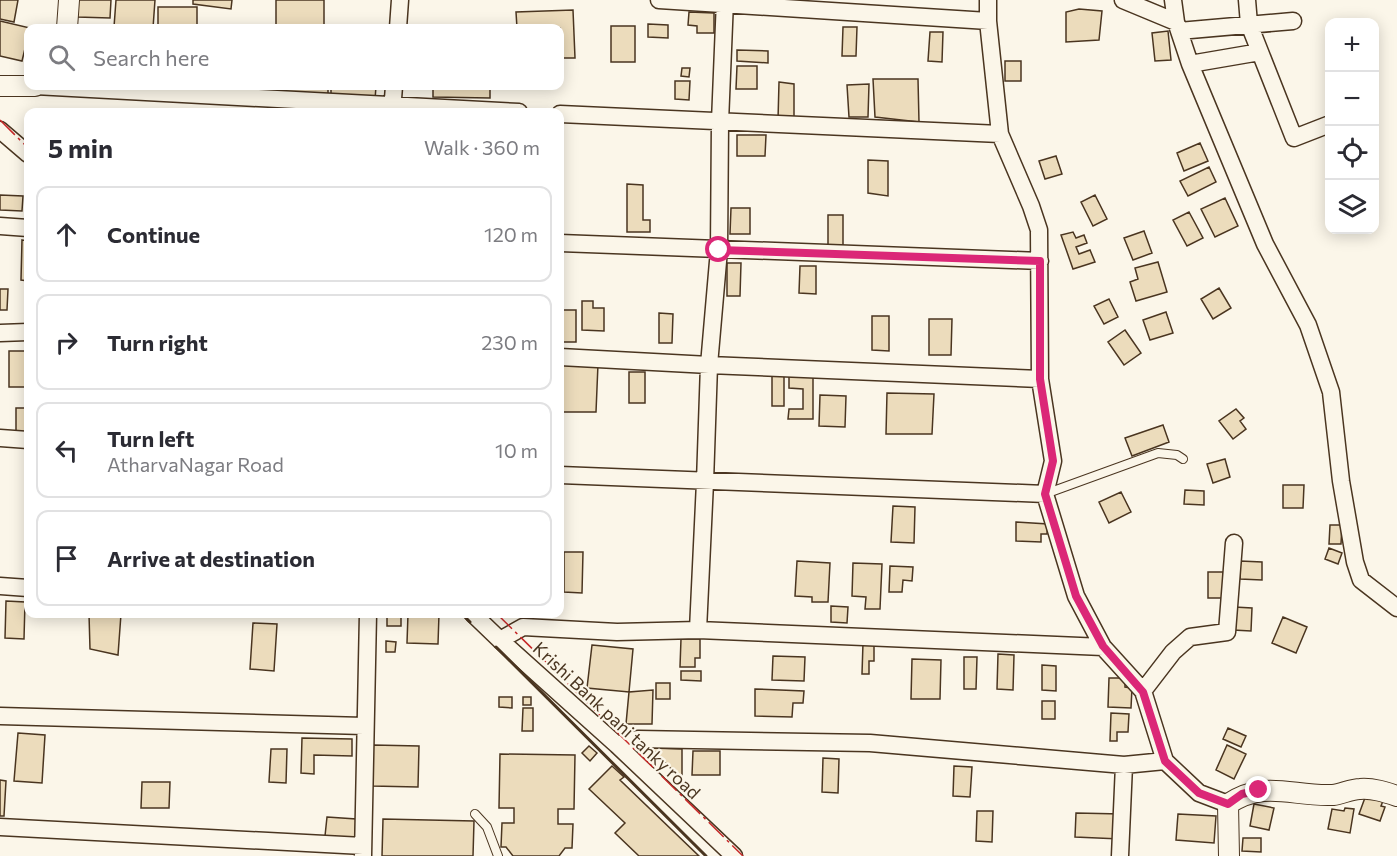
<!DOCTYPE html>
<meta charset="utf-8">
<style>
body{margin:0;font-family:Commissioner,sans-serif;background:#f2f2f3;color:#2b2b33}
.controls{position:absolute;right:18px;top:18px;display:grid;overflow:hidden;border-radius:12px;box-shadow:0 3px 15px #0003}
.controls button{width:54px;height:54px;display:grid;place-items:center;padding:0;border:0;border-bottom:2px solid #e1e1e2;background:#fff;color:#2b2b33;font:30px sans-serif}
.stop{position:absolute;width:18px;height:18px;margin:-14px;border:4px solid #db2777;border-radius:50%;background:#fff}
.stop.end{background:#db2777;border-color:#fff;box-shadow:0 2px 6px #0008}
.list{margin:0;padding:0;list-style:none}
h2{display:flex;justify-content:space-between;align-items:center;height:78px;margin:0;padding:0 24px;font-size:26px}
h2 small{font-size:20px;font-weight:400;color:#7c7c81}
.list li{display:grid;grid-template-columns:39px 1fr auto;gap:18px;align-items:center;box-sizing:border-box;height:96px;margin:0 12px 12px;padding:0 12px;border:2px solid #e1e1e2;border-radius:12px}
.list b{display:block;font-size:22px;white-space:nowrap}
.list p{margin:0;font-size:20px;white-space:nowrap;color:#7c7c81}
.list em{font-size:20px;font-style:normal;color:#7c7c81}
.icon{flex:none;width:33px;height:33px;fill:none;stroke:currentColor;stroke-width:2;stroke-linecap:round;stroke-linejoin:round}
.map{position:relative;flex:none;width:1397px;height:856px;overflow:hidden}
.search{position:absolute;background:#fff;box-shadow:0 3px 15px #0003;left:24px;top:24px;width:540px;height:66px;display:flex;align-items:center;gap:15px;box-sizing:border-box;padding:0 21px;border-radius:12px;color:#7c7c81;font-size:22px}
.panel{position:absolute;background:#fff;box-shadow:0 3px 15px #0003;left:24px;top:108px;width:540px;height:510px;border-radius:12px}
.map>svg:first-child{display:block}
.building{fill:#ecdcbc;stroke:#4a3520;stroke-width:1.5}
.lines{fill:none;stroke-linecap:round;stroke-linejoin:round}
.service-casing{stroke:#4a3520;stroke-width:10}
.minor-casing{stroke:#4a3520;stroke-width:19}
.tertiary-casing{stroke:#4a3520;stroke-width:22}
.service{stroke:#fbf6e9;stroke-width:8}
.minor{stroke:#fbf6e9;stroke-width:16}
.tertiary{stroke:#fbf6e9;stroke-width:20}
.wall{stroke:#4a3520;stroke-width:3}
.power{stroke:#c62828;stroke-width:1.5;stroke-dasharray:21 4.5 3 4.5;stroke-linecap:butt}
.route{stroke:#db2777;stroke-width:8}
.labels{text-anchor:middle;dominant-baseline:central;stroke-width:4.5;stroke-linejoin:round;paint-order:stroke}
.street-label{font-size:18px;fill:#4a3520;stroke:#fbf6e9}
</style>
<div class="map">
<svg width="1397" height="856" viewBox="0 0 1397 856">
<rect width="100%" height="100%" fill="#fbf6e9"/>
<path class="building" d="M0,0H18L14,22L0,19Z
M77,0H111L110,18L77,17Z
M116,0H155L153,28L114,27Z
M193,0H232L231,9L193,4Z
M276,0H324V28H276Z
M158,7H197V28H158Z
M1079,9L1102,11L1099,40L1066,42V12Z
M573,10L575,58H560V28H517L516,12Z
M689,12L714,13V33H697V26L688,25Z
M0,21L30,28L22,61L0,56Z
M648,24L668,25V38L648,37Z
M611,26H635V62H611Z
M843,27H857L856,56H842Z
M1168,31L1171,60L1155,61L1152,33Z
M930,32H943L942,62L928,61Z
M737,50L768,51V63L737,61Z
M1005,61H1021V81H1005Z
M737,66H757V89H736Z
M682,68H690L689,77L681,76Z
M873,79H918L919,122L875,117Z
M675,81H690L689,100L675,99Z
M779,82L794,84V121L778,120Z
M869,84L868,117H849L847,85Z
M170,86H227V89Z
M280,86H328V101L279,99Z
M331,86H376L375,100L331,96Z
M433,86H490V98L433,97Z
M737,135H766L765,156H737Z
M1200,143L1208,161L1184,171L1177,153Z
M1056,156L1062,174L1045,179L1039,161Z
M868,160L888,161V196L868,193Z
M1209,167L1216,182L1188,196L1180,181Z
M627,184L643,185V220H650V232H627Z
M0,195L23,196L22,211L0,210Z
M1095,195L1107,219L1093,226L1081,202Z
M1225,198L1238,226L1215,237L1201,209Z
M731,208H750V234H730Z
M1189,212L1203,238L1187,246L1173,220Z
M828,215H843V251H828Z
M1144,231L1152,253L1133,260L1124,238Z
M1073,232L1076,238L1084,235L1087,243L1076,247L1079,254L1090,250L1095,262L1073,269L1061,235Z
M22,240L28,241V281L21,280Z
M1158,262L1167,292L1136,301L1130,282L1138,279L1135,268Z
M727,263H741L740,296H727Z
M800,266H816V294L799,293Z
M1219,288L1231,308L1213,319L1201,299Z
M0,289H8L7,310H0Z
M1109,299L1118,317L1104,324L1094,306Z
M582,301H593V308H604V331L582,330Z
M560,310H576V342H560Z
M1166,312L1173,333L1150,340L1143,320Z
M659,313L673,314L672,343H659Z
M872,316H889V351L872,350Z
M929,319H952L951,355H929Z
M1125,330L1141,353L1124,365L1108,342Z
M9,351H28V387H9Z
M560,362L598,364L596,412H560Z
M629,372H645V403H629Z
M772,375H784V406H772Z
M789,375H813V419H788L789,409H803V389L789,388Z
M887,393L934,394L932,434H886Z
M820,395L846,396L845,427L819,426Z
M16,408H28V434H16Z
M1236,409L1244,418L1240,421L1246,429L1233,439L1219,421Z
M1163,425L1169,442L1132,456L1125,438Z
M1225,459L1230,477L1213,483L1207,464Z
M1283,485H1304L1303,508H1283Z
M1185,490L1204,491V505L1184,504Z
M1121,492L1131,512L1109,523L1099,502Z
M893,506L915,507L914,543L891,542Z
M1016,522L1048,524L1047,534H1041V542L1016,541Z
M1330,525H1342L1341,544H1329Z
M1329,548L1342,553L1338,564L1325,559Z
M564,552H583L582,593L564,592Z
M797,561L830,563L828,602H812V597L795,596Z
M1240,561L1262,562V580L1240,579Z
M853,563L882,564L880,609H865L866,597L852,596Z
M890,566L913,567L912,581L903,580L902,592H889Z
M1208,572H1223V598H1208Z
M6,601L25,602L24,639L5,638Z
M831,606L848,607L847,623L831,622Z
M1234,607L1252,608L1251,631L1233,630Z
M89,614H121L118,655L90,649Z
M387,614H401V626H387Z
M408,614H439L438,644L407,643Z
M1283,617L1307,627L1296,653L1272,643Z
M253,623L277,624L274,671L250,669Z
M681,639H700V658H695V667H680Z
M386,641L396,642L395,652H386Z
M863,643L874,644V661H869V674H862Z
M592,645L633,649L629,692L587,688Z
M998,654L1014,655L1013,690L997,689Z
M773,656L805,657L804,681L772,680Z
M964,657H977L976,689H964Z
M912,659L941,660L940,699H911Z
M1042,665L1056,666V691L1042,690Z
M681,671H701V681L681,680Z
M1109,678H1125V687L1132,688L1131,708L1108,707Z
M656,683H670V699H656Z
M755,689L804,691L803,703H793L792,717L755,716Z
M653,690L652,724H626L629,692Z
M499,697H512V708L499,707Z
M523,697H531V705H523Z
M1042,701H1055V719H1042Z
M523,708H533V731H522Z
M1111,713L1129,714L1128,732H1117V741H1110Z
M1228,728L1246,736L1241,747L1223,739Z
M18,733L45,735L42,783L14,781Z
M302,738L352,739V756L314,755V774L301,773Z
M373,745L419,746L418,787L372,786Z
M1227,745L1246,754L1234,779L1216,770Z
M589,746L597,753L590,761L582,753Z
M651,748L682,749V780Z
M271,749H287L286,783L269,782Z
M693,751H720V775H692Z
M500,754L575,755L574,809H558V824H573L572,848H565L559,856H513L506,847H501L502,823H514V808H499Z
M823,758L839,759L838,793L822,792Z
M612,766L624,777L620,780L699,856H639L615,833L625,823L589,789Z
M954,766L972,767L970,797L953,796Z
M0,780L6,781L4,816H0Z
M142,782H170L169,808H141Z
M1366,795L1383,801L1381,806L1385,807L1380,821L1359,814Z
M1254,804L1274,808L1269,830L1250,826Z
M1345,808L1354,809L1350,833L1328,829L1332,809L1344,811Z
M977,811H993L992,842L976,841Z
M1076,813L1121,814L1120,839L1075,837Z
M1178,814L1216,816L1214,843L1176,840Z
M327,817L356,819L355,838L325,836Z
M383,819L474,821L473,856H382Z
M1243,838H1261V852L1242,851Z"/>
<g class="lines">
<defs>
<path id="service" d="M1045,494L1158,453L1177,455L1183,459
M475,814L487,827L498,856"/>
<path id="minor" d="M659,0L988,21
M988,0V21L1000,134L1031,206L1039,230L1040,379L1053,461L1045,494L1076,596L1103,647L1143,691L1165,761L1199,793L1228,804
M1123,0L1176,22
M1173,0L1176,22L1190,64L1265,244L1308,325L1331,392L1341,481L1355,562L1361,580L1397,608
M1247,0L1249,24L1294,138L1330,124
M398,28L400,0
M1179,31L1293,21
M1190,64L1260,52
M35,86L519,112
M392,112L394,86
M560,114L1000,134
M0,130L28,154
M0,226L28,228
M560,243L1040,261
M0,333L28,332
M560,357L709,365L1040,379
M0,438L28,440
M560,475L1045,494
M0,586L28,588
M473,614L500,640L617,745L734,856
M698,630L705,482L709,365L719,250L720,122L725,0
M500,640L523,627L617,632L698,630L1103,647
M1143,691L1173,652L1190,637L1227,632L1234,543
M0,716L364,726
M617,745L638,739L870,743L1124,765L1165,761
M0,827L363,846
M363,856L368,614
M1120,856L1124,765"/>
<path id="tertiary" d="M67,28L69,0
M0,86H35
M1229,856L1228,804C1266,779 1292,797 1333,795C1342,794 1351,789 1360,789C1373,788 1385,792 1397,796"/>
</defs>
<use href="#service" class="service-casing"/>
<use href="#minor" class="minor-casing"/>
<use href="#tertiary" class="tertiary-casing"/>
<use href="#service" class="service"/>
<use href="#minor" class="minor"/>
<use href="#tertiary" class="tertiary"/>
<path class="wall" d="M462,614L470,622
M496,647L706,856"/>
<path class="power" d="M0,120L28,148
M497,614L743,856"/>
</g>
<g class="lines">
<path class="route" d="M719,250L1040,261V379L1053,461L1045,494L1076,596L1103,646L1143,692L1165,761L1199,793L1228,804L1242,794L1259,790"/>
</g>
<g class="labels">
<g class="street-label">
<text transform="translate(617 720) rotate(43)">Krishi Bank pani tanky road</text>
</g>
</g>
</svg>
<div class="controls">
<button>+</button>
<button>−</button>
<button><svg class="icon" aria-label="locate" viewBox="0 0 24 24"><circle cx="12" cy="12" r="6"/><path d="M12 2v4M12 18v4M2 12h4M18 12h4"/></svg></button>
<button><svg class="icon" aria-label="layers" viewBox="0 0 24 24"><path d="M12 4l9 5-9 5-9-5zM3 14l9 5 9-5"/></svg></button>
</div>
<div class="stop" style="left:719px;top:250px"></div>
<div class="stop end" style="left:1259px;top:790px"></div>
<div class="search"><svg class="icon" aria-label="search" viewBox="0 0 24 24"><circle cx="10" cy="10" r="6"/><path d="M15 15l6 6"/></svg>Search here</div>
<section class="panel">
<h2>5 min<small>Walk · 360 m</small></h2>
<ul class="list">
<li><svg class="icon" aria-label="ahead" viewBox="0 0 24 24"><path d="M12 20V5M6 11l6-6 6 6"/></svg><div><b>Continue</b></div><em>120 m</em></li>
<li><svg class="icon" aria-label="right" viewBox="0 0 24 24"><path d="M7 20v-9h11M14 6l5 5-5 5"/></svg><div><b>Turn right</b></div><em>230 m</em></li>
<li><svg class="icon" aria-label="left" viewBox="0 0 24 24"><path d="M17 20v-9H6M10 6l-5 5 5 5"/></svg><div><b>Turn left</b><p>AtharvaNagar Road</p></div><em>10 m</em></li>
<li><svg class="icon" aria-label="arrive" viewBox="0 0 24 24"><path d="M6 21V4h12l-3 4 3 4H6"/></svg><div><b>Arrive at destination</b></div></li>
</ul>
</section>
</div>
